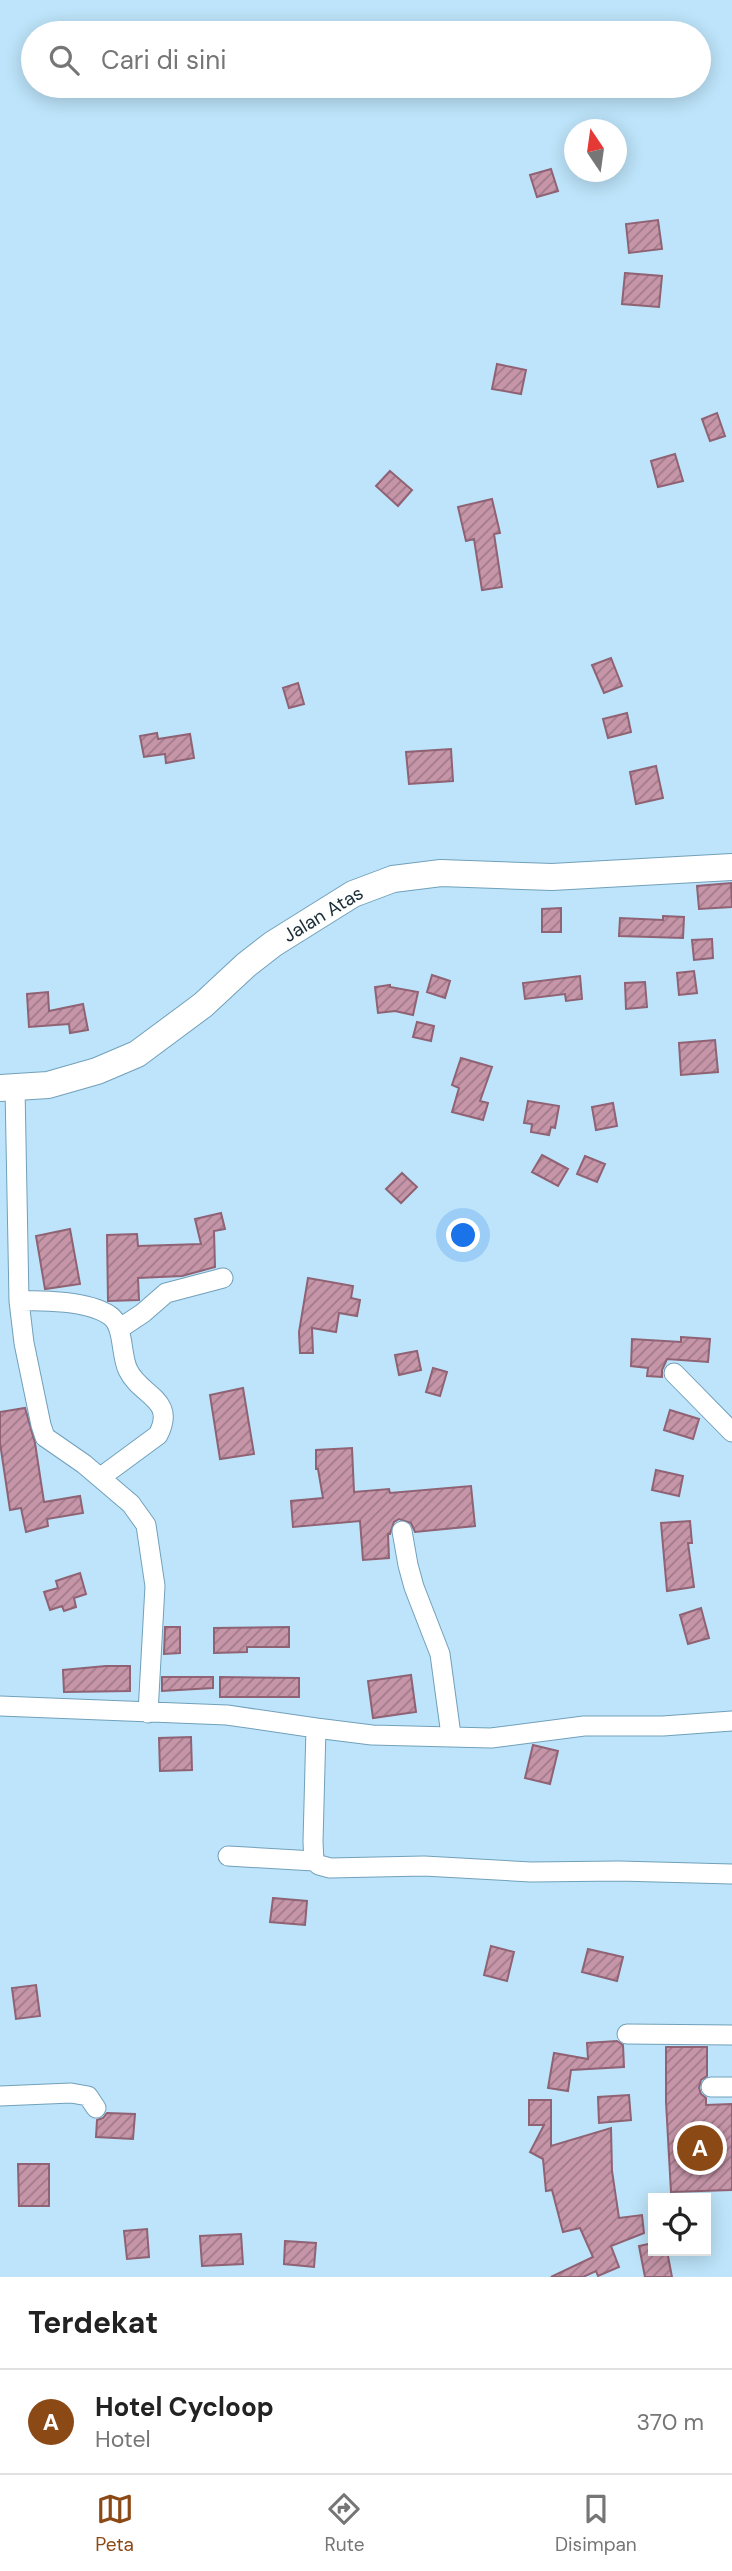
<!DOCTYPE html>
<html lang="id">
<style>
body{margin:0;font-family:"DM Sans",sans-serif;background:#f2f2f2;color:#222}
.controls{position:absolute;right:21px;bottom:21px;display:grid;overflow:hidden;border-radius:0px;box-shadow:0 4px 18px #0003}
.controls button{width:63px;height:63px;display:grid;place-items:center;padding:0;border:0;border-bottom:2px solid #e0e0e0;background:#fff;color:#222;font:35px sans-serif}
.compass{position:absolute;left:564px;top:119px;width:63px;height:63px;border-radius:50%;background:#fff;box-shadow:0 4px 18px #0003;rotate:347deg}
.you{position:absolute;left:464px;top:1236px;width:24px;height:24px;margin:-18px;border:5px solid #fff;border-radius:50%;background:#1a73e8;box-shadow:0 0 0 10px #1a73e833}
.badge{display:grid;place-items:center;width:46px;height:46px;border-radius:50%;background:#8b4916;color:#fff;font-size:23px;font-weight:700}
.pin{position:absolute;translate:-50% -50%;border:4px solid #fff;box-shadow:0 2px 7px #0006}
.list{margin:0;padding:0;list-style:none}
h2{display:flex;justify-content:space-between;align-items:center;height:91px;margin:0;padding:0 28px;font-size:30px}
h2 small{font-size:23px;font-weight:400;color:#767676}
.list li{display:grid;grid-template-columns:46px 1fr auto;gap:21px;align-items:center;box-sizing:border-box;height:105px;padding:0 28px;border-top:2px solid #e0e0e0}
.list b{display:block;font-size:26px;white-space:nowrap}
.list p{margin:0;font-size:23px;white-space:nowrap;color:#767676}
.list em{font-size:23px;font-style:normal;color:#767676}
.icon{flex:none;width:38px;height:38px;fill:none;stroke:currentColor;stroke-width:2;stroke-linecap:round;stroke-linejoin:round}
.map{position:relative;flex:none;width:732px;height:2277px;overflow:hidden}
.search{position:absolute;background:#fff;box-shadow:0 4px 18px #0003;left:21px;right:21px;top:21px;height:77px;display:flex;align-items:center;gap:18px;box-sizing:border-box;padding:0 24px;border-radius:38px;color:#767676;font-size:26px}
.sheet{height:196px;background:#fff}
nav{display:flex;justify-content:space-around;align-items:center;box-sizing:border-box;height:98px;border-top:2px solid #e0e0e0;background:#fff;font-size:19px;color:#767676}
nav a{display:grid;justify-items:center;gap:4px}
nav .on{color:#8b4916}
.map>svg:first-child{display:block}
.building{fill:url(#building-hatch);stroke:#8f6274;stroke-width:2}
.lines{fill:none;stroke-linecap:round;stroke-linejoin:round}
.street-casing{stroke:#71a0ba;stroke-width:21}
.secondary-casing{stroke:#71a0ba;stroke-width:28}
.street{stroke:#fff;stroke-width:19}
.secondary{stroke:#fff;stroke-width:26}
.labels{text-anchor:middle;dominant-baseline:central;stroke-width:5;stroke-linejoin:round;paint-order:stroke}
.street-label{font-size:19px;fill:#182b36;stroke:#fefefe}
</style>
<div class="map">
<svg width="732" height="2277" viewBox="0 0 732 2277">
<defs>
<pattern id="building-hatch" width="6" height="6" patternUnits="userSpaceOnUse" patternTransform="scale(1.75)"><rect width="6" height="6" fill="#c695a8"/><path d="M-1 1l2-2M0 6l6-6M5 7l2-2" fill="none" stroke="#a07a8a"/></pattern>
</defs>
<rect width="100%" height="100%" fill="#bde4fa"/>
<path class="building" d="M551,169L558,191L537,197L530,175Z
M658,220L662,249L629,253L626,224Z
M625,273L662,276L659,307L622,304Z
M497,364L526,370L521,394L492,389Z
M717,413L725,436L710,441L702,419Z
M675,454L683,481L658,487L651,461Z
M390,471L412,490L398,506L376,486Z
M492,499L500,533L494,534L502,587L482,590L474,539L466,541L458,507Z
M611,658L622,686L604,693L592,665Z
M298,683L304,704L289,708L283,688Z
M627,713L631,732L608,738L603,719Z
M157,733L158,739L190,734L194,758L166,763L165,754L144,757L140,736Z
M451,749L453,781L409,784L406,752Z
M656,766L663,798L636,804L630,772Z
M731,883L732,907L699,909L697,886Z
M561,908V932H542V909Z
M663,916L684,917L683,938L619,936L620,918L663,920Z
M712,939L713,958L694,960L692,940Z
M694,971L697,993L679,995L677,973Z
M432,975L450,981L445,998L427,992Z
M580,976L582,999L566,1001L565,994L525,999L523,983Z
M645,982L647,1007L626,1009L625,983Z
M390,985V987L418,992L413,1015L395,1011L378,1013L375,987Z
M48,992L49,1011L83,1004L88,1030L70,1033L69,1024L29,1027L27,994Z
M417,1022L434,1026L431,1041L413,1037Z
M715,1040L718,1072L681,1075L679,1043Z
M461,1058L492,1067L480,1101L488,1103L483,1120L452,1112L459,1088L452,1085Z
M528,1101L559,1106L555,1128L551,1127L549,1135L531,1132L532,1124L524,1123Z
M613,1103L617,1126L596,1130L592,1107Z
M542,1155L568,1169L558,1186L532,1172Z
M585,1156L605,1164L597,1182L577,1174Z
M402,1173L417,1187L401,1203L386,1189Z
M221,1213L225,1229L214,1231L215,1267L182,1276L138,1278L139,1300L108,1301L107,1235L137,1234L138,1246L201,1244L195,1219Z
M70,1229L80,1284L45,1289L36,1236Z
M308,1278L353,1286L351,1298L360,1300L357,1316L339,1313L336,1332L312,1328L313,1353H300L299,1332Z
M681,1337L710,1339L708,1362L667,1359L662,1370V1377L647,1376L648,1368L631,1366L632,1339L681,1342Z
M417,1351L421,1370L399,1375L395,1355Z
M433,1368L447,1372L440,1396L426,1392Z
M243,1388L254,1454L220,1459L210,1395Z
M25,1408L35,1443L44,1502L80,1496L83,1513L47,1519L48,1526L26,1532L21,1508L10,1510L0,1443V1412Z
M670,1410L699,1419L693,1439L664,1430Z
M352,1448L354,1492L389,1489L390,1493L471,1486L475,1526L415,1532L411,1523L399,1519L394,1522L390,1534H388L389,1558L363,1560L360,1521L293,1527L291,1501L323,1498L318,1469H316V1450Z
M656,1470L683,1476L679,1496L652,1490Z
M690,1521L692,1543H688L694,1587L667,1591L661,1523Z
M80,1573L86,1594L74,1598L76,1607L64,1611L62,1606L50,1610L44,1592L58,1588L56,1581Z
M701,1608L709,1638L688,1644L680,1615Z
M165,1627H180V1653L164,1654Z
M289,1627V1647H247V1652L214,1653V1628Z
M106,1666H130V1691L64,1692L63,1670Z
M411,1675L416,1712L373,1718L368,1681Z
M162,1677H213V1688L162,1691Z
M220,1677L299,1678V1697H220Z
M191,1737L192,1770L160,1771L159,1738Z
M533,1745L558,1751L550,1784L525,1778Z
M273,1898L307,1901L305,1925L270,1922Z
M491,1946L514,1952L507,1981L484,1975Z
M588,1949L623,1957L617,1981L582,1972Z
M36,1985L40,2016L16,2019L12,1988Z
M617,2041L623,2045L624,2067L571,2070L568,2091L548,2088L554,2053L588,2059L587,2043Z
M666,2047H707V2076L701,2080L699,2088L701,2094L706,2098V2105L732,2104V2190L671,2192L666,2102Z
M629,2095L631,2120L599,2123L598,2097Z
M529,2100H551V2146L611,2128L612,2171L619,2218L642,2215L644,2233L611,2246L619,2267L598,2276L596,2271L583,2277H551L593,2257L580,2228L563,2232L552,2190L546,2191L543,2159L530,2152L544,2125H529Z
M107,2113L135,2114L133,2139L96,2137L97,2120L103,2118Z
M18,2164H49V2206H19Z
M147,2229L149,2257L127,2259L124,2231Z
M241,2234L243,2264L202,2266L200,2236Z
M285,2241L316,2243L314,2267L284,2264Z
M653,2243V2251H667L672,2277H645L639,2246Z"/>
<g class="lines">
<defs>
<path id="street" d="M15,1088L19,1301L24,1343L41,1425L45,1437L84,1464L131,1504L146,1525L155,1586L148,1713
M19,1301C43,1300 88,1301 109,1315C125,1325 120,1354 128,1370C140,1396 177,1399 158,1435L101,1477
M119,1329L143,1313L166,1293L223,1278
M674,1373L732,1432
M402,1531L408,1565L414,1587L440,1654L451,1735
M0,1706L227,1715L316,1728
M732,1721L663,1726H584L491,1738L372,1735L316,1728L313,1842L314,1861L319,1865L330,1868L424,1866L531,1872L619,1871L732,1874
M228,1856L314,1861
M627,2034L732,2035
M711,2087H732
M0,2096L71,2093L88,2096L96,2108"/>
<path id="secondary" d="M0,1088L48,1085L97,1071L137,1054L203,1005L246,965L273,944L353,894L393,879L441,873L552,877L732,867"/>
</defs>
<use href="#street" class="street-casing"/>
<use href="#secondary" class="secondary-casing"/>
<use href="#street" class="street"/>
<use href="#secondary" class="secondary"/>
</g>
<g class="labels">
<g class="street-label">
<text transform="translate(323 914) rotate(-31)">Jalan Atas</text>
</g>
</g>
</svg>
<div class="controls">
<button><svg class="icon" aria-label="locate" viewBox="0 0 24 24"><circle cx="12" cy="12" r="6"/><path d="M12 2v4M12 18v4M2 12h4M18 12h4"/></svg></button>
</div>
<svg class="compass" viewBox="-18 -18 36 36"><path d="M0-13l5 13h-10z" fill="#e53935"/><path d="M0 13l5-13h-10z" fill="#767676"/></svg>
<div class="you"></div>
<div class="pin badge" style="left:700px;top:2148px">A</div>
<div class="search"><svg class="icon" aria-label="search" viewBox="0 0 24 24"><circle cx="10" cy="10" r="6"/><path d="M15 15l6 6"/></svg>Cari di sini</div>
</div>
<section class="sheet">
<h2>Terdekat<small></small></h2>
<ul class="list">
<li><span class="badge">A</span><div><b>Hotel Cycloop</b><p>Hotel</p></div><em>370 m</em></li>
</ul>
</section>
<nav>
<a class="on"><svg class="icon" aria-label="map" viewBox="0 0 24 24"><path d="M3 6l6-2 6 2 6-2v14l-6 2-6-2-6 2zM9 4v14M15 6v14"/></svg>Peta</a>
<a><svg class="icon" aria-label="directions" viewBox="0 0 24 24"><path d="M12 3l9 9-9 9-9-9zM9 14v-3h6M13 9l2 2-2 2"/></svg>Rute</a>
<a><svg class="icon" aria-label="saved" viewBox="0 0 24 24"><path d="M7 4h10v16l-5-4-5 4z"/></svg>Disimpan</a>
</nav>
